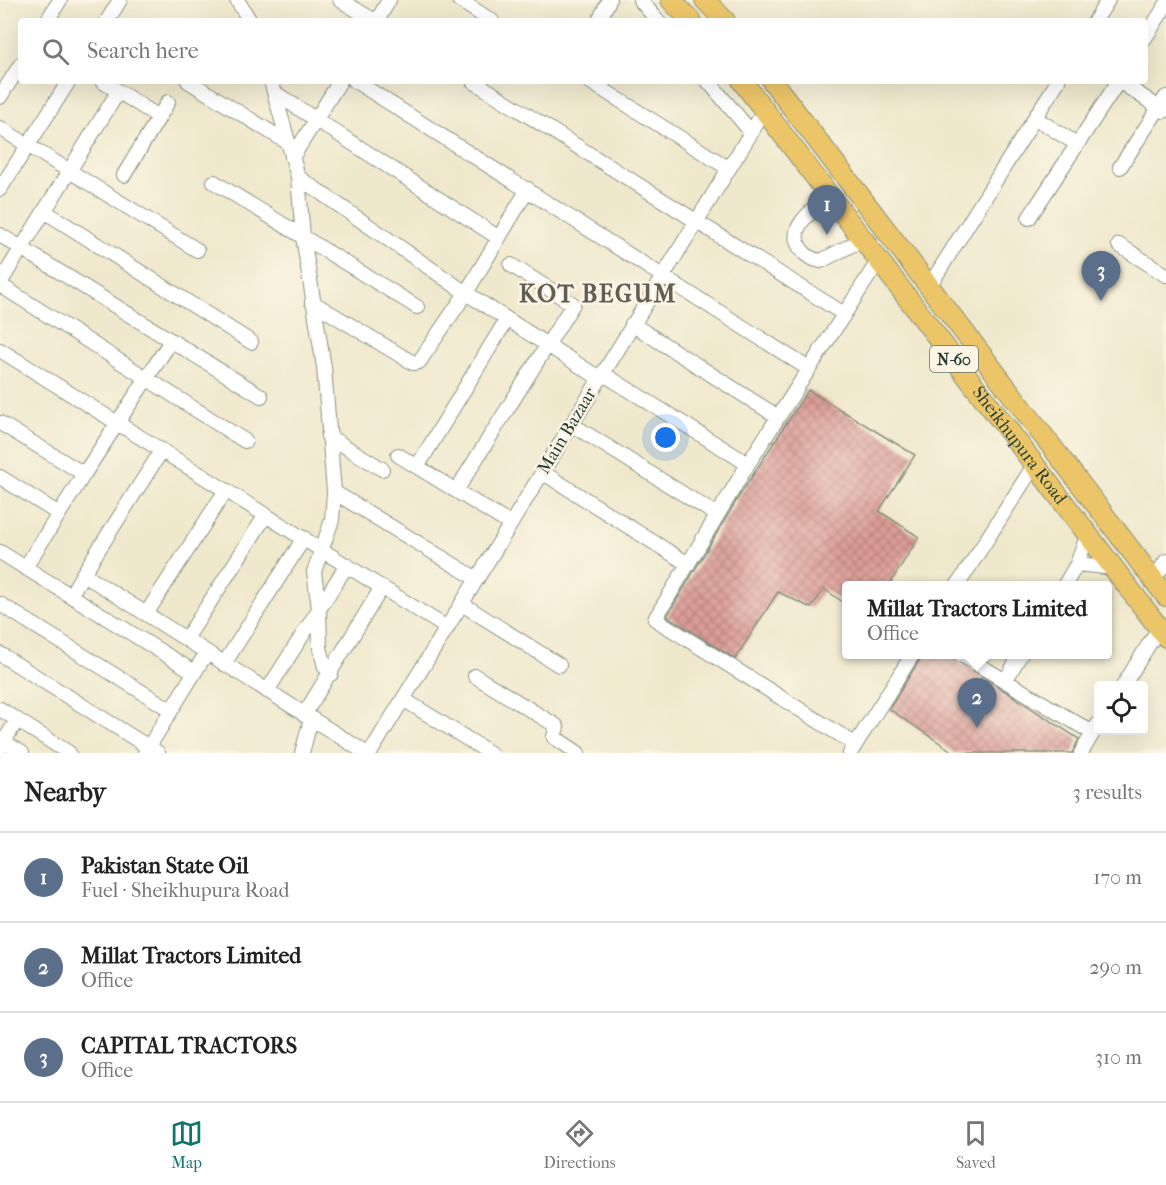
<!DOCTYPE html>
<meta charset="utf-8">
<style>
body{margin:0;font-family:"IM FELL French Canon",serif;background:#f2f2f2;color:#222}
.controls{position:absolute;right:18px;bottom:18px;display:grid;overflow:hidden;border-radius:6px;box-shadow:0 6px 24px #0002}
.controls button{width:54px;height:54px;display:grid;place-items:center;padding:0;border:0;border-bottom:2px solid #e0e0e0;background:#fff;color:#222;font:30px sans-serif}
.you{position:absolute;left:666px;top:438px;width:21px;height:21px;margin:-15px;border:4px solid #fff;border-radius:50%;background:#1a73e8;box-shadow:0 0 0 9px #1a73e833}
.badge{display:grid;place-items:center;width:39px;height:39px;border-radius:50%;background:#0f766e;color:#fff;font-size:20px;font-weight:700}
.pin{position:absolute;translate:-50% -50px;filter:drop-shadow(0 2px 3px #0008)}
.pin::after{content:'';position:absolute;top:32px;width:21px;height:18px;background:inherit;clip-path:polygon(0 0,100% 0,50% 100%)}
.popup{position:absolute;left:842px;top:581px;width:270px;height:78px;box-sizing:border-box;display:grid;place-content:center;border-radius:6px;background:#fff;filter:drop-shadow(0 2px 4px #0005);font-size:20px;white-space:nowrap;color:#767676}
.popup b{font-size:22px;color:#222}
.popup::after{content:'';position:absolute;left:50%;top:100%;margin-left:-12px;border:12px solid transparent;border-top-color:#fff}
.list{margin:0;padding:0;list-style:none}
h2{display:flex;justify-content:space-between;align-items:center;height:78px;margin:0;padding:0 24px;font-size:26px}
h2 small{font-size:20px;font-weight:400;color:#767676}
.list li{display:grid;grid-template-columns:39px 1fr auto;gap:18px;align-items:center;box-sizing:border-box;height:90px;padding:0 24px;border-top:2px solid #e0e0e0}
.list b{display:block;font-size:22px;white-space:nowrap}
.list p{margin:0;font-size:20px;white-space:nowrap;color:#767676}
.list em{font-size:20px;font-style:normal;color:#767676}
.icon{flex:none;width:33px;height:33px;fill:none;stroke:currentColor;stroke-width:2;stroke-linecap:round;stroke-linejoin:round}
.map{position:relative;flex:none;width:1166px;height:753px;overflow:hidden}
.search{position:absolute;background:#fff;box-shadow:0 6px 24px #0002;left:18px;right:18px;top:18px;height:66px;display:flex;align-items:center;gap:15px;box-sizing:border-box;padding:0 21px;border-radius:6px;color:#767676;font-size:22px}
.sheet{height:348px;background:#fff}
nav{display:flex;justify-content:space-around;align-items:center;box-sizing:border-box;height:84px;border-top:2px solid #e0e0e0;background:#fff;font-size:16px;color:#767676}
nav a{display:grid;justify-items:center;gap:3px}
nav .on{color:#0f766e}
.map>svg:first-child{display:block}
.building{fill:url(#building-cross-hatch)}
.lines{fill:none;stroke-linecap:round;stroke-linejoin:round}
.minor-casing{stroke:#879280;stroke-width:16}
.highway-casing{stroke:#879280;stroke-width:22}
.minor{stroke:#fff;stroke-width:14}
.highway{stroke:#edc569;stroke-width:20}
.labels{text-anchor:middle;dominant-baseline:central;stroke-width:5;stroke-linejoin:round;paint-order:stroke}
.shield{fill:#fcf5e5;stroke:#617469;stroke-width:1.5}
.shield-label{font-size:16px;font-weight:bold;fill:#1f3d34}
.street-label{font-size:18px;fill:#1f3d34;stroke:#fcf5e5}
.district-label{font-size:24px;font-weight:bold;letter-spacing:1.5px;fill:#615e56;stroke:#fcf5e5}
</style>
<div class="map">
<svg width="1166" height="753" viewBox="0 0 1166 753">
<defs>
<pattern id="building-cross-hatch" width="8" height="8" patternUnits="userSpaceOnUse" patternTransform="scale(1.5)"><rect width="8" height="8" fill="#dc9c96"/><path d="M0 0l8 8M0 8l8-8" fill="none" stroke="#b2807b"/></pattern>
</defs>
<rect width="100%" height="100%" fill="#fcf5e5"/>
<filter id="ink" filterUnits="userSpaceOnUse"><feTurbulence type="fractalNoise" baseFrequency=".0167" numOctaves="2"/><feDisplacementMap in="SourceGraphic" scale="12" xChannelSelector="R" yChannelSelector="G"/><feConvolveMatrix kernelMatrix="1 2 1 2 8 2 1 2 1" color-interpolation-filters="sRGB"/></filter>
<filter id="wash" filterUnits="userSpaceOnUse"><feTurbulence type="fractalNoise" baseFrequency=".008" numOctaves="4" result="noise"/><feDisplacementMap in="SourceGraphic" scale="24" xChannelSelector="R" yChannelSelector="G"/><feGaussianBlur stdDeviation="1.35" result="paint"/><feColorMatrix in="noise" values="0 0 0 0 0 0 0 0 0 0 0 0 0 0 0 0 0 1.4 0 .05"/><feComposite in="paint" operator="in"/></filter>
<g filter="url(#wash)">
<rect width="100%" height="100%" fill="#efe8cc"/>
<g id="blocks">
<path class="building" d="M808,390L915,455L879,511L919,537L889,585H846V604L824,589L811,608L778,592L735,659L667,616L738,498Z
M923,654H948L1079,739L1072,753H955L889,709Z"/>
</g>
</g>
<g filter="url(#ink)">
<use href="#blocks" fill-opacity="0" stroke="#879280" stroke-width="1.5"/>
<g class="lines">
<defs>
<path id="minor" d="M237,0L250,21
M340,0L375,21
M459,0L492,21
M640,0L658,21
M47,21L60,0
M107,21L120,0
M377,21L389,0
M599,21L609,0
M1095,21L1108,0
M1145,38L1166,5
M102,81L159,117
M188,81L290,144
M271,81L298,177L303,237L324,367L334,492L332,520L314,572L319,608L320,648L325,667L331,674
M355,81L809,369
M473,81L844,314
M589,81L728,168
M708,81L751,132
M1119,81L1164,111
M275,93L499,238
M0,97L21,64
M1035,118L1077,144
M0,128L197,250
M292,158L340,81
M1120,167L1166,97
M124,175L168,102
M298,177L466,293L599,378
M214,182L417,307
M0,189L69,81
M830,195C815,209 785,227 801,249C806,256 812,260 821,261L863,239
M44,211L251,342
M1029,218L1118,82
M0,235L261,396
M1119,245L1166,275
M0,283L118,92
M0,285L245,441
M930,285L1058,81
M312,302L413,363L419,362L466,293L528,189
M632,324L778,417
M0,350L447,628
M602,373L748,464
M0,423L84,474L25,568
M571,424L717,515
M328,436L382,469
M398,455L510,524
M417,467L507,319
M542,472L688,564
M84,474L171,341
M0,477L59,514
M456,491L573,304L511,265
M334,492L477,579
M0,552L194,672
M1077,564L1114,568
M83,574L162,450
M1154,580L1166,561
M957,586L1035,464
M1064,586L1077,564L1088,534
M70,596L83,574L366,753
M0,604L171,710
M462,604L559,665
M146,614L226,490
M186,639L266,515
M0,654L158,753
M960,654L1093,733L1098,724
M224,664L304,538
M475,676L555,725L557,727L554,737L578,753
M1005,681L1021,654
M1123,686L1159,628
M267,691L347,565
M403,699L490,753
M0,709L69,753
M304,715L382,587
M4,742L22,753
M855,744L655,619L748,464L879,260
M0,748L17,720
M145,753L207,652
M302,753L311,719
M370,753L765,110
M850,753L913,654
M1081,753L1093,733"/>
<g id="highway">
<path d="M671,0L691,21"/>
<path d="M705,0L725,21"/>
<path id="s1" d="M742,81L1166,637"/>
<path d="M772,81L1166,596"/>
</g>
</defs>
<use href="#minor" class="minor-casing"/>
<use href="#highway" class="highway-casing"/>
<use href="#minor" class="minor"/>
<use href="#highway" class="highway"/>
</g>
</g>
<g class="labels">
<rect class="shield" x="930" y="346" width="48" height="26" rx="4.5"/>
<g class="shield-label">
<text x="954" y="359">N-60</text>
</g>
<g class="street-label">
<text transform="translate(567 431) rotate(-59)">Main Bazaar</text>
<text stroke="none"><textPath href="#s1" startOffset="458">Sheikhupura Road</textPath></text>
</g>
<g class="district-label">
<text x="598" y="294">KOT BEGUM</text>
</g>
</g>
</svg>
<div class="controls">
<button><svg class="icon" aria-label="locate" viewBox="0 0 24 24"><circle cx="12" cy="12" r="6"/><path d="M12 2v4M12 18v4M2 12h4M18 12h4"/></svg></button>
</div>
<div class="you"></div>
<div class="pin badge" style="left:827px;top:235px;background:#5c6f8a">1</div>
<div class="pin badge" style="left:977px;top:728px;background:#5c6f8a">2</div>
<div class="popup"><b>Millat Tractors Limited</b>Office</div>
<div class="pin badge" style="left:1101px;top:301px;background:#5c6f8a">3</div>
<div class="search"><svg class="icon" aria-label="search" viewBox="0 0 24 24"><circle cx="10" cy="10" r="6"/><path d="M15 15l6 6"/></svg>Search here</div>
</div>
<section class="sheet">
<h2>Nearby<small>3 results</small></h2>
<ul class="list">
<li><span class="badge" style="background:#5c6f8a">1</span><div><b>Pakistan State Oil</b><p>Fuel · Sheikhupura Road</p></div><em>170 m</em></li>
<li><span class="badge" style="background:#5c6f8a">2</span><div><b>Millat Tractors Limited</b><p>Office</p></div><em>290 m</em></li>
<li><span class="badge" style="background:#5c6f8a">3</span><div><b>CAPITAL TRACTORS</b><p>Office</p></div><em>310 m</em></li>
</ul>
</section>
<nav>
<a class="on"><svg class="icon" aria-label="map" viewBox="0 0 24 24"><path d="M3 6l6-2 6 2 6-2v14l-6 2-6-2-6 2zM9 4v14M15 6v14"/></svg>Map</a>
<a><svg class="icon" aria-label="directions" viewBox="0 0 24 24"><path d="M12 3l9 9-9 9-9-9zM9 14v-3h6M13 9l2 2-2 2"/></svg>Directions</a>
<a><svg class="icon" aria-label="saved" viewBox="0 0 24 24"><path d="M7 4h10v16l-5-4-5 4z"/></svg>Saved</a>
</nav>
